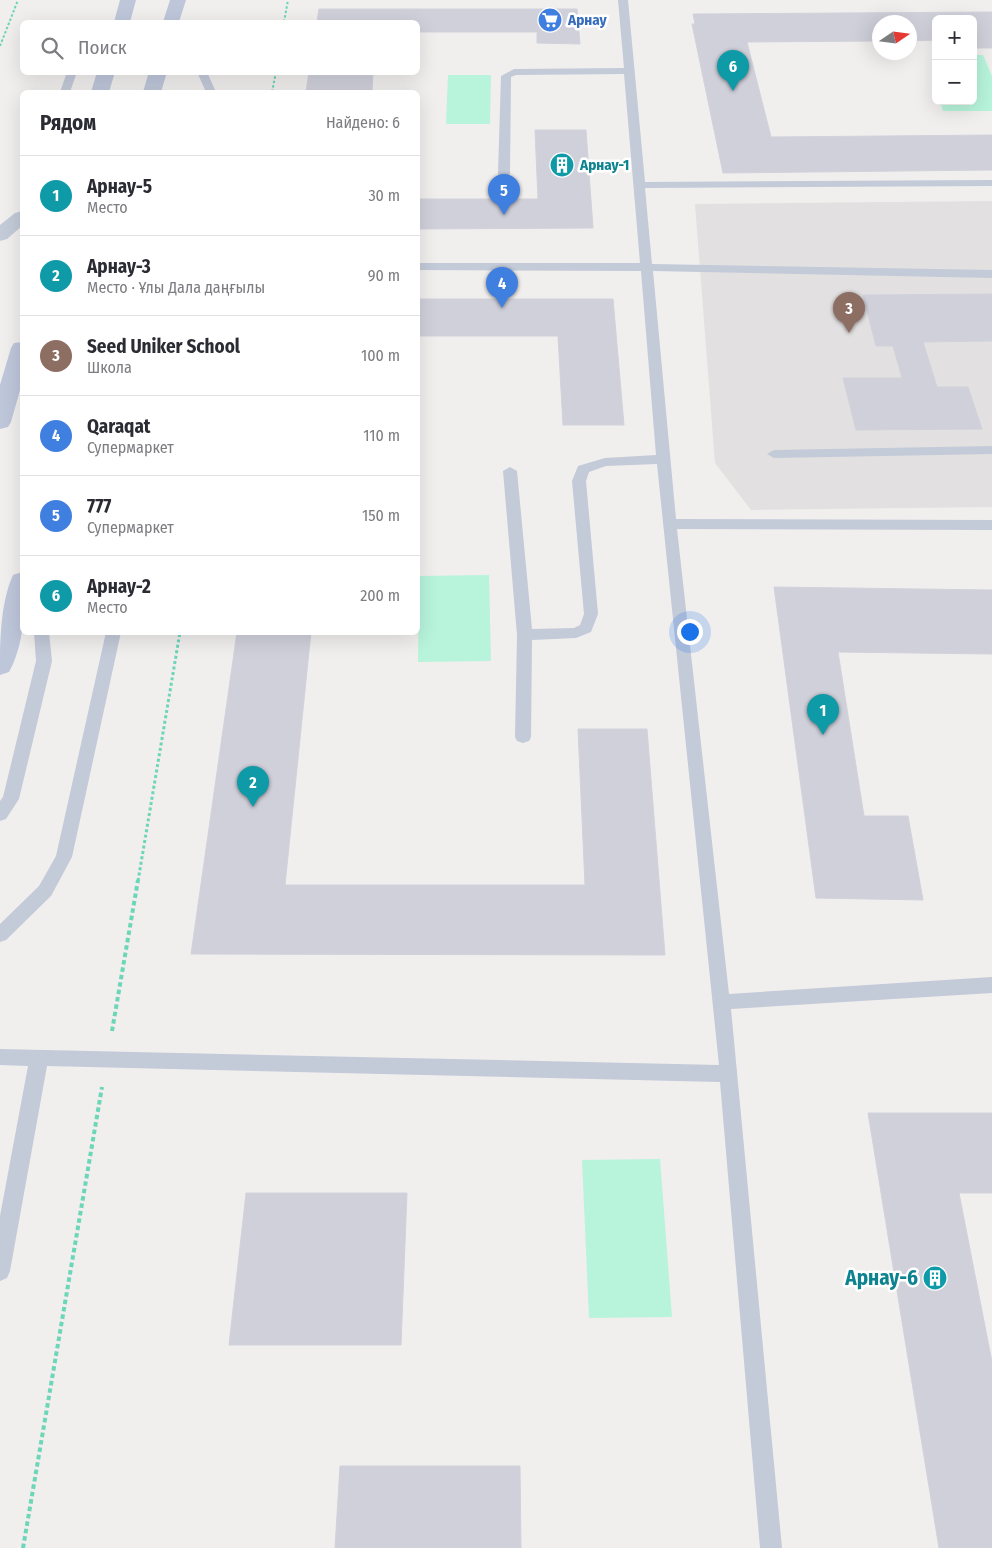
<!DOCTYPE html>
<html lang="ru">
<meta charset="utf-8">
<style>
body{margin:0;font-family:"Fira Sans Condensed",sans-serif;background:#f2f2f3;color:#2b2b33}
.controls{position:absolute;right:15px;top:15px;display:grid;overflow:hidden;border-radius:8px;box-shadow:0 5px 20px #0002}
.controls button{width:45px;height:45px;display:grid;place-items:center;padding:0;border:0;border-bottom:1px solid #e1e1e2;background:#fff;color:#2b2b33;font:25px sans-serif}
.compass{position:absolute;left:872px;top:15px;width:45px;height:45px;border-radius:50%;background:#fff;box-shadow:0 5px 20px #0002;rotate:77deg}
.you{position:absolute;left:689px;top:631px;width:18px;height:18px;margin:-12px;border:4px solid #fff;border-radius:50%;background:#1a73e8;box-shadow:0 0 0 8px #1a73e833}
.badge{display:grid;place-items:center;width:32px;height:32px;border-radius:50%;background:#033bf6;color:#fff;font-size:16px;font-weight:700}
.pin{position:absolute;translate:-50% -41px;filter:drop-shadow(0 1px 2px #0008)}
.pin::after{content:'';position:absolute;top:26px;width:18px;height:15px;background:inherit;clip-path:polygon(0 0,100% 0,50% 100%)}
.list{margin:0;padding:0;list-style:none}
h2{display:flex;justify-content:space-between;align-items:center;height:65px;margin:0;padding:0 20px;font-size:21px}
h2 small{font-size:16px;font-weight:400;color:#7c7c81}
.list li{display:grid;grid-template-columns:32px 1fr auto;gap:15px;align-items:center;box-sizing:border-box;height:80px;padding:0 20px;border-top:1px solid #e1e1e2}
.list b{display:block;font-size:19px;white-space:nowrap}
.list p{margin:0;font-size:16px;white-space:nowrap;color:#7c7c81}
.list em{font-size:16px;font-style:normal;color:#7c7c81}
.icon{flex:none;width:28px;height:28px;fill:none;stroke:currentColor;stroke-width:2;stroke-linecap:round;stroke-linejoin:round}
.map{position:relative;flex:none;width:992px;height:1548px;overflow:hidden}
.search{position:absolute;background:#fff;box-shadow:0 5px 20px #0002;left:20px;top:20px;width:400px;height:55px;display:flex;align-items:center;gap:12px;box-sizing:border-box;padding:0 18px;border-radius:8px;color:#7c7c81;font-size:19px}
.panel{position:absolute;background:#fff;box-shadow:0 5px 20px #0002;left:20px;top:90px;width:400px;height:545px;border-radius:8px}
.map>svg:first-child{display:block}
.education{fill:#e2e0e0}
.green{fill:#b7f4db}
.building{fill:#cfd0da;stroke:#d1d2db}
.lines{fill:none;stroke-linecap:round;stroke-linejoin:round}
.path-far2{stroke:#6bd6b8;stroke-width:2;stroke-dasharray:2.5 2;stroke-linecap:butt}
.path-far1{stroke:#6bd6b8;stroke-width:3;stroke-dasharray:3 2.5;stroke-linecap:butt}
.path{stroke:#6bd6b8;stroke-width:4;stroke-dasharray:4.5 3;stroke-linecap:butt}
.lane{fill:#c3cad8;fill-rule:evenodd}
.street{fill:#c3cad8;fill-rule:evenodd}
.secondary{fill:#bec6da;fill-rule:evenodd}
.labels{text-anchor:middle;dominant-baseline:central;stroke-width:5;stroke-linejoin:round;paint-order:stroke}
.far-shop-label{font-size:15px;font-weight:bold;fill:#366cbe;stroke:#fff;text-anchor:start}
.far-culture-label{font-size:15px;font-weight:bold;fill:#0d838f;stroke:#fff;text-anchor:start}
.near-culture-label{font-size:21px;font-weight:bold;fill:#0d838f;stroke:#fff;text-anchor:end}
</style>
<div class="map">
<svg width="992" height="1548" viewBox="0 0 992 1548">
<rect width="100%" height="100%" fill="#f1eeee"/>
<path class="education" d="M992,201V507L751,510L715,463L695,204Z"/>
<path class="green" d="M973,55H983L992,76V111H943L940,101H973Z
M448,75H491L490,124H446Z
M489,575L491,661L418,662L419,576Z
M660,1159L672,1317L589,1318L582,1160Z"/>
<path class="building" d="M319,9H577L580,44L537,43V32H418V22H317Z
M992,12V48H973V19H936V40L910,41V22H880V41L747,42L771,137L992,135V170L723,173L692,24H695L693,14Z
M309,72H373L372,92H306Z
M535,130H586L593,228L418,229V199H538Z
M992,294V341L923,342L937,387H968L982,429L856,430L843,378H902L893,346H876L863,295Z
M418,299H613L624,425H563L558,336H418Z
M774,587L992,590V654L838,652L864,816H908L923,900L816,898Z
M237,632H311L285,885H585L578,729H647L665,955L191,954Z
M868,1113H992V1193H959L992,1362V1548H939Z
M246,1193H407L401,1345H229Z
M340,1466H520L521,1548H335Z"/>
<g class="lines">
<path class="path-far2" d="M284,22L288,0
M0,46L18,0
M272,92L276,72"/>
<path class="path-far1" d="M138,881L180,632"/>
<path class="path" d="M112,1031L138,880
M23,1548L102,1087"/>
<path class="lane" d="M618,0H628L645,182L992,180V186L645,188L652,264L992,270V278L653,271L676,519L992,520V530L677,529L729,994L992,977V993L731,1009L782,1548H760L720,1082L47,1066L10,1271L7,1278L0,1281V1216L28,1066L0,1065V1049L719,1065L657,464L606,466L589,472L586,481L598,614L591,632L576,638L532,640L531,737L529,741L523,743L517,741L515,737L517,635L503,471L510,467L517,471L532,629L574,628L580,625L584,614L572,481L578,466L605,458L656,455L641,271L418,270V263H640L624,74L516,75L511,77L510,174L504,177L498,174L501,76L514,69L624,68Z
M67,72H77L70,92H60Z
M197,72H207L216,92H206Z
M992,446V454L774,458L767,454L774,450Z
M34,632H49L52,661L19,799L6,819L0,821V801L3,797L36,661Z
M106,632H121L72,857L51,896L6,940L0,942V924L39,886L56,856Z"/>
<path class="street" d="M22,211V226L7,239L0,241V225L15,213Z"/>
<path class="secondary" d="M120,0H136L130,22H114Z
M170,0H186L179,22H163Z
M97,72H115L109,92H91Z
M149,72H167L161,92H143Z
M22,342V383L11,422L8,427L0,429V385L11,348L14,343Z
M22,572C26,602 25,644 9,672L0,675C0,642 0,604 13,575Z"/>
</g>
<defs>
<symbol id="supermarket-disc" viewBox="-11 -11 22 22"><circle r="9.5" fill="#3f7fe0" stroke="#fff"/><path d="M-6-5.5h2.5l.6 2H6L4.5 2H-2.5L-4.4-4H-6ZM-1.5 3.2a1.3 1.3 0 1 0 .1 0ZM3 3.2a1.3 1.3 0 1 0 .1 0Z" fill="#fff"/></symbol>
<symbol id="building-disc" viewBox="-11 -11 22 22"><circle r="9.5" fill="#0f9aa8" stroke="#fff"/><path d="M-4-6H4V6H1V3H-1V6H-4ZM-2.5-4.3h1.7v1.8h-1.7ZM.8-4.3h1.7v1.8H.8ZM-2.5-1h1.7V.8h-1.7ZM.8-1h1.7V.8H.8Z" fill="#fff"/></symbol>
</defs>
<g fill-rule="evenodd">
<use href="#supermarket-disc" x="536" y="6" width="28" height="28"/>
<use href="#building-disc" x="548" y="151" width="28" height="28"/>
<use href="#building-disc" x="921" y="1264" width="28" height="28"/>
</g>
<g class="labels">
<g class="far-shop-label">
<text x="568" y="20">Арнау</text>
</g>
<g class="far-culture-label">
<text x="580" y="165">Арнау-1</text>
</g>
<g class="near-culture-label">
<text x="918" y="1278">Арнау-6</text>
</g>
</g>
</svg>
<div class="controls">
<button>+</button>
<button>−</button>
</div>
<svg class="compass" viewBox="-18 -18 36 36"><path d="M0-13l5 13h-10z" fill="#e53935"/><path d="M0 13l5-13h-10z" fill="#7c7c81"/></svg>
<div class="you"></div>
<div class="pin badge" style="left:823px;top:735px;background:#0f9aa8">1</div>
<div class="pin badge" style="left:253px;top:807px;background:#0f9aa8">2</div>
<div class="pin badge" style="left:849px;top:333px;background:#8d6e63">3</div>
<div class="pin badge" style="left:502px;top:308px;background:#3f7fe0">4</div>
<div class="pin badge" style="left:504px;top:215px;background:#3f7fe0">5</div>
<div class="pin badge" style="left:733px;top:91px;background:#0f9aa8">6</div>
<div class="search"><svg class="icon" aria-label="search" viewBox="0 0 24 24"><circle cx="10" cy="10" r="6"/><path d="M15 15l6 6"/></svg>Поиск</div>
<section class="panel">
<h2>Рядом<small>Найдено: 6</small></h2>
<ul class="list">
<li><span class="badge" style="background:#0f9aa8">1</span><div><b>Арнау-5</b><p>Место</p></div><em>30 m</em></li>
<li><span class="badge" style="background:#0f9aa8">2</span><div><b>Арнау-3</b><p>Место · Ұлы Дала даңғылы</p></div><em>90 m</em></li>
<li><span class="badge" style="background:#8d6e63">3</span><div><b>Seed Uniker School</b><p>Школа</p></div><em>100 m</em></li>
<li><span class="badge" style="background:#3f7fe0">4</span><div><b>Qaraqat</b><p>Супермаркет</p></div><em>110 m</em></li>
<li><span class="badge" style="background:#3f7fe0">5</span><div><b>777</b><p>Супермаркет</p></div><em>150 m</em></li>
<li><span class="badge" style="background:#0f9aa8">6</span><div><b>Арнау-2</b><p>Место</p></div><em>200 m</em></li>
</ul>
</section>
</div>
